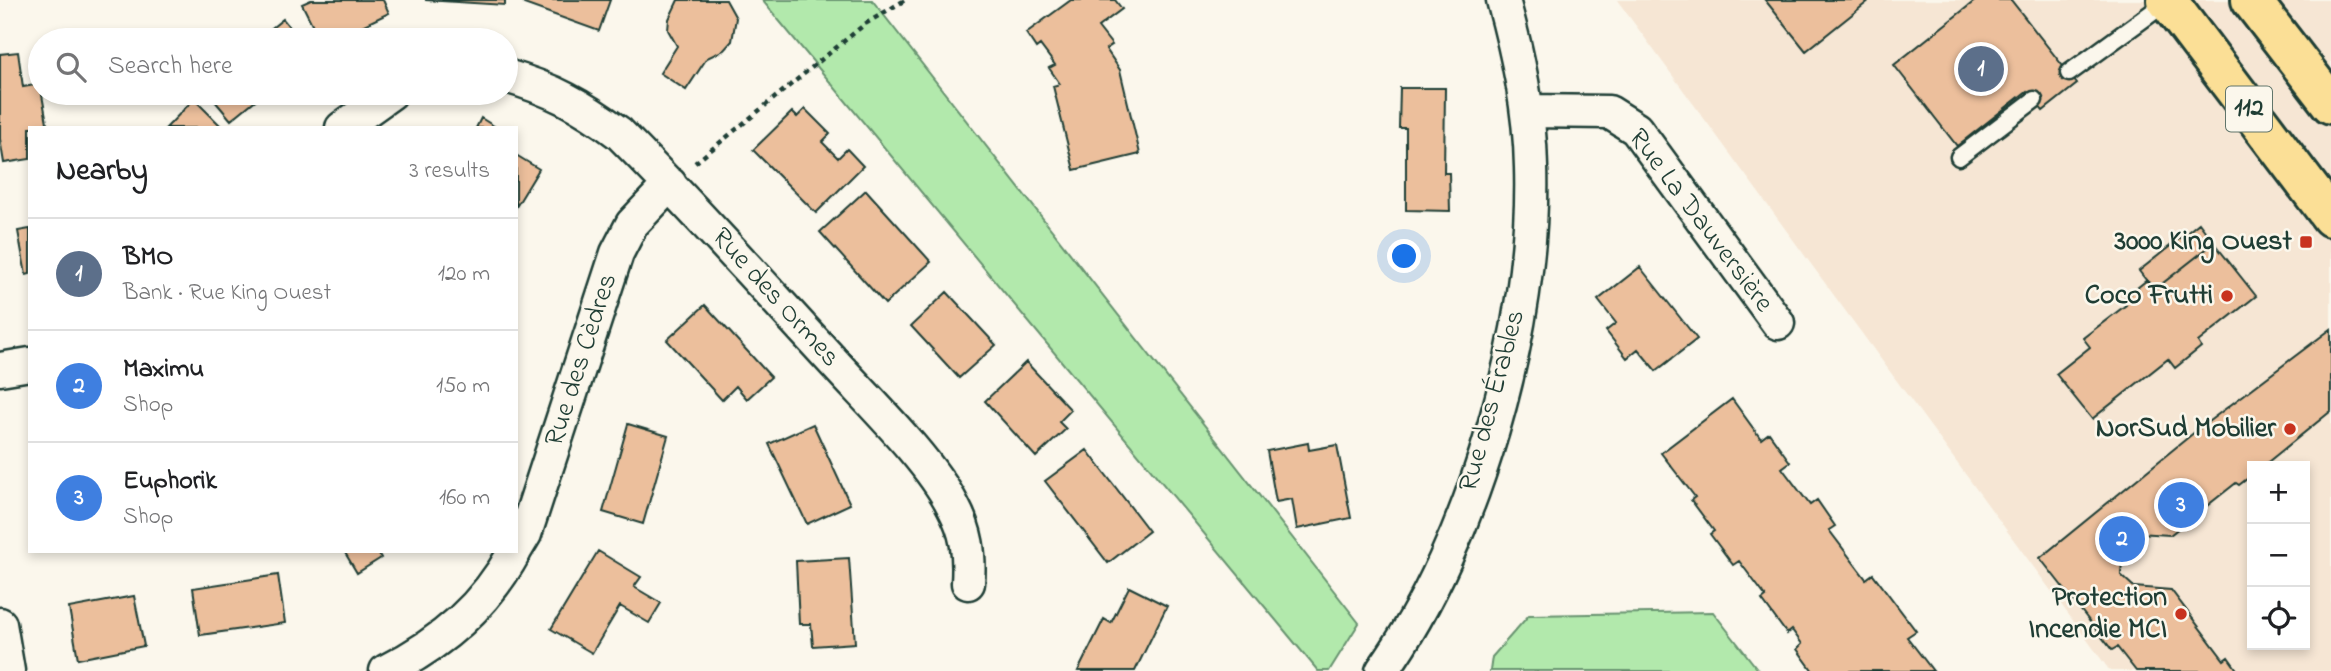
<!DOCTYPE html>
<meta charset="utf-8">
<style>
body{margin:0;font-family:"Indie Flower",sans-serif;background:#f6f6f6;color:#202124}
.controls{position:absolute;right:21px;bottom:21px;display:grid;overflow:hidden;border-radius:0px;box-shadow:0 4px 10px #0003}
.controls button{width:63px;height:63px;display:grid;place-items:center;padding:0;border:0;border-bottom:2px solid #e0e0e0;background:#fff;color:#202124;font:35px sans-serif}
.you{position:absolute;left:1405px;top:257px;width:24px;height:24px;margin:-18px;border:5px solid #fff;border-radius:50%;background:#1a73e8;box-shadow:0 0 0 10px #1a73e833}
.badge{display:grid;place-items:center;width:46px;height:46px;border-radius:50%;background:#b45309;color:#fff;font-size:23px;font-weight:700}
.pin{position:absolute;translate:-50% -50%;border:4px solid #fff;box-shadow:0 2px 7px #0006}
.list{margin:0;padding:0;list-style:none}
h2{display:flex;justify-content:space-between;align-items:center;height:91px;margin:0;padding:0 28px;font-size:30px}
h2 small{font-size:23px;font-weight:400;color:#757577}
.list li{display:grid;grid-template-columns:46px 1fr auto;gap:21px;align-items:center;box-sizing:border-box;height:112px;padding:0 28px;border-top:2px solid #e0e0e0}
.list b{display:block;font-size:26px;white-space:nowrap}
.list p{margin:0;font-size:23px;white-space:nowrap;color:#757577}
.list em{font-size:23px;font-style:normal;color:#757577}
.icon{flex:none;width:38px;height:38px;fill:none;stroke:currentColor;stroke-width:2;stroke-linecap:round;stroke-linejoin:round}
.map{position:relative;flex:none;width:2331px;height:671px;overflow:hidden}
.search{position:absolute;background:#fff;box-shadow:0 4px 10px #0003;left:28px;top:28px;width:490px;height:77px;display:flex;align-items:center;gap:18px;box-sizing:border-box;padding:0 24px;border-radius:38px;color:#757577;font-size:26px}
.panel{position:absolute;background:#fff;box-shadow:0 4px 10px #0003;left:28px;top:126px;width:490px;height:427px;border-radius:0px}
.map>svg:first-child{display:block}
.built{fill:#f6e6d4;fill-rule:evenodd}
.green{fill:#b2e9ac;stroke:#689370;stroke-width:2}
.building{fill:#ecbf9c;stroke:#1f3d34;stroke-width:2}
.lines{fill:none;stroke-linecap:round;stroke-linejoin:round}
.lane-casing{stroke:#1f3d34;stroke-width:21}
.street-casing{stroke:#1f3d34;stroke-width:37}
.primary-casing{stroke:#1f3d34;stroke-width:44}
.path{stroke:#1f3d34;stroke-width:4.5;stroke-dasharray:5 5;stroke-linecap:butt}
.lane{stroke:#fbf7ec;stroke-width:16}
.street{stroke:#fbf7ec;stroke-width:32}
.primary{stroke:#fbdf96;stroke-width:38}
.poi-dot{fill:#c8321e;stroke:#fbf7ec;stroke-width:2.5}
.labels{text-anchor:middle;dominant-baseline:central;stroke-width:5;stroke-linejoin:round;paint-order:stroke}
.shield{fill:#fbf7ec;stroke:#61756b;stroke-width:2}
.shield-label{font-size:26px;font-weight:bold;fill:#1f3d34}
.street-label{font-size:28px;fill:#1f3d34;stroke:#fbf7ec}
.poi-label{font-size:28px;font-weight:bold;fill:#1f3d34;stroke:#fbf7ec;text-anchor:end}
</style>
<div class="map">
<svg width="2331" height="671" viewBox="0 0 2331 671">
<rect width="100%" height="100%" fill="#fbf7ec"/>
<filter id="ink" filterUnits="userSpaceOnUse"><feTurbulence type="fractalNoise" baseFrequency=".0143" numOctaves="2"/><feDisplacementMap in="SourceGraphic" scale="14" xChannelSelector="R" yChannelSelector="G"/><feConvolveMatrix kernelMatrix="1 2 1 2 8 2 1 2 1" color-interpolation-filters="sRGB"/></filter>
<g filter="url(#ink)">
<path class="built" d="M1617,0H2331V671H2110ZM2252,466H2305V645H2252Z"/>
<path class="green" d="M762,0H872L1359,623L1329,671H1318Z
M1713,612L1759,671H1490L1492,657L1529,615Z"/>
<path class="building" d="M311,0H383L389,13L333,40H320L302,4Z
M425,0H505V5Z
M526,0H610L599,31L524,4Z
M678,0H726L736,18L732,41L724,50L707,58L686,90L660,73L677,46L668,30L669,19Z
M1071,0H1115L1122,9L1098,27L1112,45L1106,49L1120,70L1140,154L1074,170L1053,86L1060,84L1049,68L1055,65L1040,45L1036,48L1026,33Z
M1765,0H1870L1806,51Z
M1976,0H2011L2077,84L2043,111L2027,91L1957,146L1894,65Z
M283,19L300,40H257Z
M18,52L23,87L40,84L48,128H30V159L4,163L0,139V54Z
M1400,88H1445L1444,173H1449L1450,211L1406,210V128H1399Z
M208,93H264L231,120Z
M194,99L223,128H166Z
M805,109L830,134L822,142L838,158L847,149L863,166L816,213L753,150L792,112L797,117Z
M481,118L497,128H476Z
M516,155L539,169L516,207Z
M866,190L931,262L885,304L820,232Z
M2199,223L2214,243L2154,290L2139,271Z
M30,229V274L26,275L18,231Z
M2214,243L2256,296L2198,342L2201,347L2175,368L2168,359L2092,419L2056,374L2090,347L2083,338L2126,305L2122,300L2147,280L2154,290Z
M1640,267L1697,339L1656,371L1638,349L1627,358L1606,331L1616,323L1598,300Z
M947,292L996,345L959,378L911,326Z
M705,305L771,377L747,399L736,386L722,400L667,340Z
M2331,329V411L2263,466H2252V475L2239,485L2236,483L2170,535L2138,533L2123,544L2121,575L2134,587L2171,590L2224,660L2228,657L2238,671H2136L2117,647L2112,650L2040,558L2196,431Z
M1026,362L1071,410L1059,422L1066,429L1036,457L985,401Z
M1732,399L1761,439L1769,433L1790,462L1782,468L1810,505L1817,500L1835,526L1829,530L1866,579L1873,574L1916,631L1907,637L1933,671H1813L1797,649L1802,644L1792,630L1787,634L1762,600L1766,597L1739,561L1733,565L1710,534L1714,531L1691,500L1695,497L1661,453Z
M628,424L668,436L643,524L603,512Z
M813,424L850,504L807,524L769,444Z
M1308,443L1309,450L1337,445L1351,518L1297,529L1292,499L1276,502L1267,451Z
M1087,450L1149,531L1108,563L1045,481Z
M344,551H377L381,558L357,573Z
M598,551L641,577L634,587L661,603L649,623L620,606L592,653L551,629Z
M849,558L855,643L813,646L811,624H799L796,561Z
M278,575L285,623L200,635L193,588Z
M1129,587L1167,606L1135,671H1078L1104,619L1111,623Z
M134,596L144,646L78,659L69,608Z"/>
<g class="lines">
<defs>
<path id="lane" d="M2069,73L2168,1
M1959,157L2034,100"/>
<path id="street" d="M506,76C552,89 581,105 619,133C694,208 765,288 838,367C872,404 931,462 953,506C967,532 970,553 968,583
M1528,111L1609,112L1636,129L1778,323
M342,128L391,93
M0,369L30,364
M516,549L525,534L617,253L632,224L670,184
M0,624L8,671
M386,671C442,643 485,606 515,551
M1382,671C1474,543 1536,325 1531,167C1530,110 1518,55 1503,0"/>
<path id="primary" d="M2167,0L2331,217
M2251,0L2331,104"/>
</defs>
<use href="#lane" class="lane-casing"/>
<use href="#street" class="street-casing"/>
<use href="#primary" class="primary-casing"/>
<path class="path" d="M695,163L865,24L905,0"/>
<use href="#lane" class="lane"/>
<use href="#street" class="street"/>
<use href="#primary" class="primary"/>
</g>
</g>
<g class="poi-dot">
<rect x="2299" y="235" width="14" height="14" rx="3.5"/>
<circle cx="2227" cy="296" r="7"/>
<circle cx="2290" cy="429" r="7"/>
<circle cx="2181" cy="614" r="7"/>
</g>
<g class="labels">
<rect class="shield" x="2226" y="86.5" width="46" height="45" rx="5"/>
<g class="shield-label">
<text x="2249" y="109">112</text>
</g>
<g class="street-label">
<text transform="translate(1700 221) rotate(53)">Rue La Dauversière</text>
<text transform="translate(775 298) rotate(48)">Rue des Ormes</text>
<text transform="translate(582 360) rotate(-72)">Rue des Cèdres</text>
<text transform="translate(1493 401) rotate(-75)">Rue des Érables</text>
</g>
<g class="poi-label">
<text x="2292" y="242">3000 King Ouest</text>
<text x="2213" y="296">Coco Frutti</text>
<text x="2276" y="429">NorSud Mobilier</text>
<text x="2167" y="598">Protection<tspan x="2167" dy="32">Incendie MCI</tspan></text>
</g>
</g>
</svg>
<div class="controls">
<button>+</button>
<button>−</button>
<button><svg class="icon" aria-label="locate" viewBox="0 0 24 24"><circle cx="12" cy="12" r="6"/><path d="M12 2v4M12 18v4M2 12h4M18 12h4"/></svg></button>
</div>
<div class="you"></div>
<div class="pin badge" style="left:1981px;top:69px;background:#5c6f8a">1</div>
<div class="pin badge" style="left:2122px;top:539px;background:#3f7fe0">2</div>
<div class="pin badge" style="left:2181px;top:505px;background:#3f7fe0">3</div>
<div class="search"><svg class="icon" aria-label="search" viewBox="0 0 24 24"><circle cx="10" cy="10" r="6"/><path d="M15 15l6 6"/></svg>Search here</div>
<section class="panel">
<h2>Nearby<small>3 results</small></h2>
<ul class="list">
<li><span class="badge" style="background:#5c6f8a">1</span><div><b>BMO</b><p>Bank · Rue King Ouest</p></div><em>120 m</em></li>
<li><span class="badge" style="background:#3f7fe0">2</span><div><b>Maximu</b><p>Shop</p></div><em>150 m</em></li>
<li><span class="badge" style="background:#3f7fe0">3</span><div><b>Euphorik</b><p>Shop</p></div><em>160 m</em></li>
</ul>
</section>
</div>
